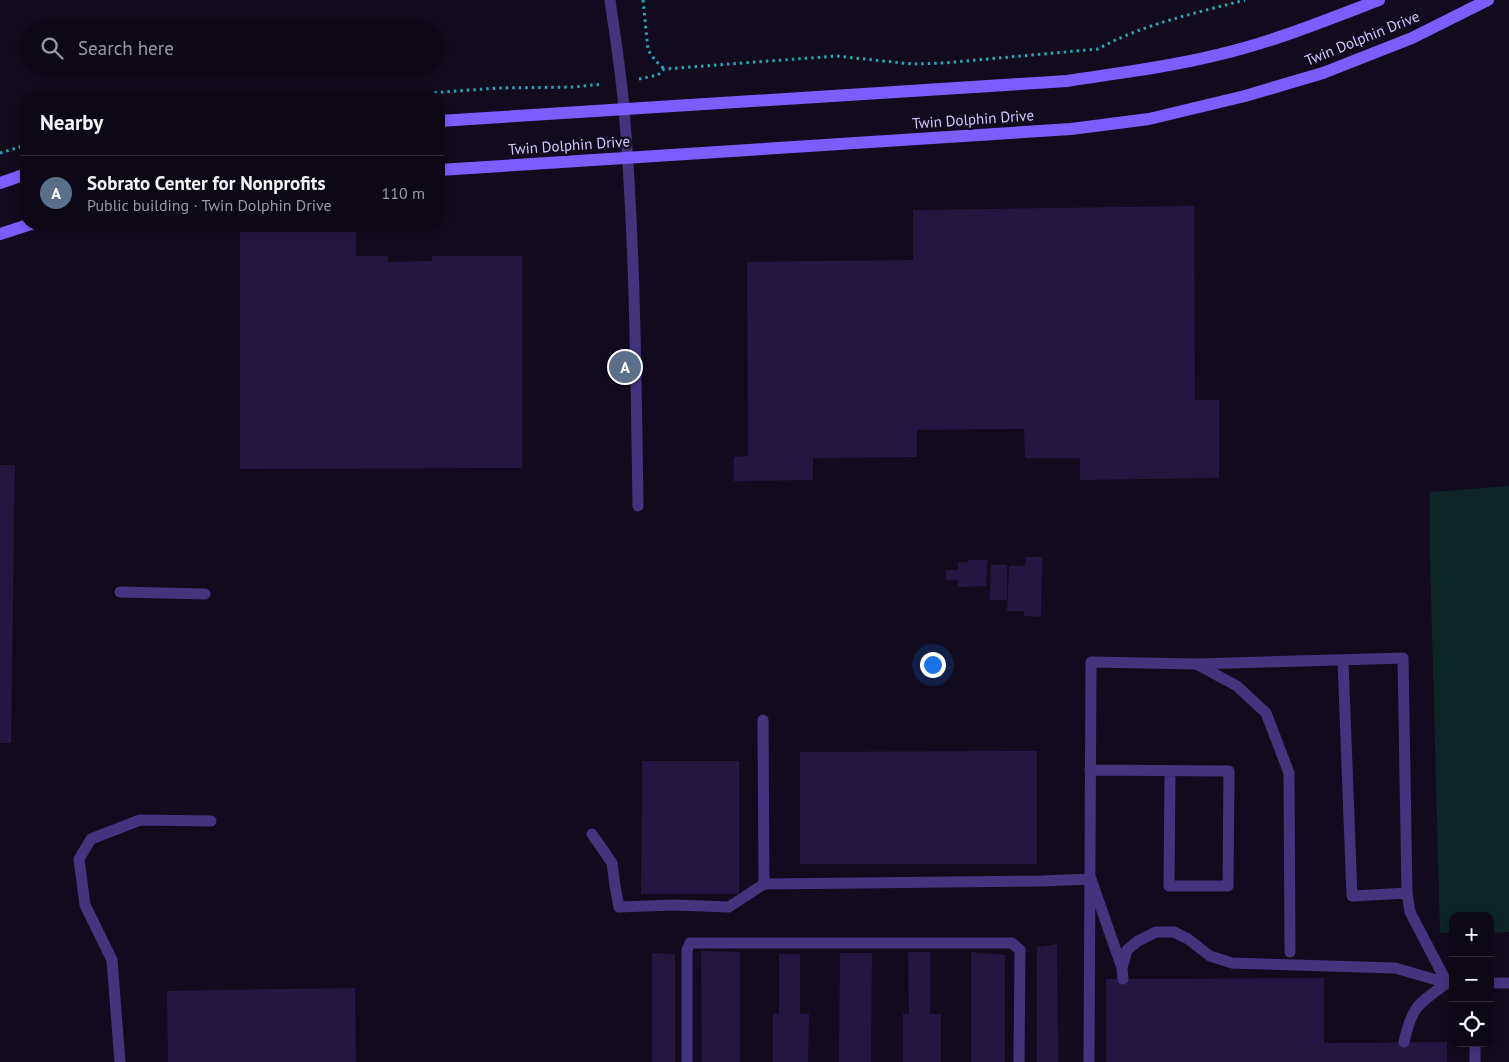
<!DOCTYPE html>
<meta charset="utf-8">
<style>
body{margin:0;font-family:"PT Sans",sans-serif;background:#16111f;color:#f1f3f6}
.controls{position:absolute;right:15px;bottom:15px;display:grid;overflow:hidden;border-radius:10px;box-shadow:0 2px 8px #0003}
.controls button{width:45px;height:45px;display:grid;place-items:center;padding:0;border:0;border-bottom:1px solid #2d2935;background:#0d0816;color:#f1f3f6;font:25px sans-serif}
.you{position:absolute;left:932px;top:664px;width:18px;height:18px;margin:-12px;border:4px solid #fff;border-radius:50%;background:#1a73e8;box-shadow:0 0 0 8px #1a73e833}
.badge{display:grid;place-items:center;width:32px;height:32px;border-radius:50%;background:#00b2f2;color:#fff;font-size:16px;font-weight:700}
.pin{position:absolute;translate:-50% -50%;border:2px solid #fff;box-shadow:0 1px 5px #0006}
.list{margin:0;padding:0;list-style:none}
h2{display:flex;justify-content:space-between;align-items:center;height:65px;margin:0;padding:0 20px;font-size:21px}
h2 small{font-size:16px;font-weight:400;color:#9a9aa1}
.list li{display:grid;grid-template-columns:32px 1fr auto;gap:15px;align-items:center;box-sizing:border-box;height:75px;padding:0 20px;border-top:1px solid #2d2935}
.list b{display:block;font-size:19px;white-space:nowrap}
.list p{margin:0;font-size:16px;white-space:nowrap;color:#9a9aa1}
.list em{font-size:16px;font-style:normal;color:#9a9aa1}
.icon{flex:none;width:28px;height:28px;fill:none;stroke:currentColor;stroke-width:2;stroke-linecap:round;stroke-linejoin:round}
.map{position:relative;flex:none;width:1509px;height:1062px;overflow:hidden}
.search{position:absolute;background:#0d0816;box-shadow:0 2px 8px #0003;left:20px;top:20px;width:425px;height:55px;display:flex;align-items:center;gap:12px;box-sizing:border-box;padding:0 18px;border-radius:28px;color:#9a9aa1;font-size:19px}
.panel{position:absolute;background:#0d0816;box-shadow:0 2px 8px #0003;left:20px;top:90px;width:425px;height:140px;border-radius:20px}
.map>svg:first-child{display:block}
.green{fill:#0e2427}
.building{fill:#25163f}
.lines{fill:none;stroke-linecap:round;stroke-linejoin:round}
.path{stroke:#28a4b2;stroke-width:3;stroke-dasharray:2.5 4;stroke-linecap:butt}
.lane{stroke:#43347e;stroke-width:11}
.secondary{stroke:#7c5eff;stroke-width:12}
.labels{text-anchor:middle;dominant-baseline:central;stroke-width:5;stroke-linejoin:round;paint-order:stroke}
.street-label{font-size:15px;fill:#d6c7ff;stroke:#110b1d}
</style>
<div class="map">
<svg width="1509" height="1062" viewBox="0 0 1509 1062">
<rect width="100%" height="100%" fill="#110b1d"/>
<path class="green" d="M1509,486V932L1490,933V916H1453V933H1440L1430,558V492Z"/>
<path class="building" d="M1194,206L1195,400H1219V478L1080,480V458H1025L1024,429L917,430V457L813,458V480L734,481V457L748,456L747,262L913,260V210Z
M240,232H356V256H388V262L432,261V256H522V468L240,469Z
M0,465H15L11,743H0Z
M1026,557H1042L1041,617L1024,616V611H1007L1009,566H1025Z
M968,560H987L986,586L958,587V580H946V570H958V562H968Z
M991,565H1007V600H990Z
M1037,751V864H800V752Z
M642,761H739V894H641Z
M1057,944L1058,1062H1037V947Z
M701,951L740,952V1062H702Z
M908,952H930V1014H941V1062H903V1014H909Z
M971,952L1005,955V1062H971Z
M652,953L675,954V1062H652Z
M840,953H872L871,1062H839Z
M779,954H800V1014H809L808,1062H773V1014H779Z
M1324,978V1043L1447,1042V1062H1106V979Z
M355,988L356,1062H168L167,991Z"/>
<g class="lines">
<path class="path" d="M643,0L648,50L655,60L664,69
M639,79L658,75L664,69L836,56L912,64L944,63L1098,49C1143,24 1196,13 1245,0
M389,96L498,88L574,87L603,84
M0,153L26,145"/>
<path class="lane" d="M610,0C615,36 621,72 624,109C635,241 636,374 638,506
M120,592L205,594
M1198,665L1237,686L1266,713L1289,773L1290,952
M763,720L764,884L1042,881L1091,879L1122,968L1123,979
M1090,770L1229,771L1228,886H1169L1170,771
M592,834L612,863L615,886L619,907L674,905L729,907L764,884
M1407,893L1410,912L1447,983
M1122,968L1127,950L1138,941L1156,932H1174L1188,939L1210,956L1232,963L1395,968L1447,983H1453
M1490,983H1509
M1404,1042C1412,1006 1418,1004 1447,983
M120,1062L112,960L85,905L79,859L91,839L140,820L211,821
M687,1062V950L690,943H1012L1020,950L1019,1062
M1089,1062L1091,662L1197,664L1403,658L1407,893L1352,896L1343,661
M1475,1062V1043"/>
<path class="secondary" d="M439,121L1067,81C1118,73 1170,67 1221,54C1275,41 1327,20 1379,0
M439,170L1071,129L1149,119L1245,96L1323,73L1412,38L1488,0
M0,183L26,174
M0,234L31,224"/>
</g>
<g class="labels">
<g class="street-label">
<text transform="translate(1362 38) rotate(-22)">Twin Dolphin Drive</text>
<text transform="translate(973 119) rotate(-4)">Twin Dolphin Drive</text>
<text transform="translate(569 145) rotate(-4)">Twin Dolphin Drive</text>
</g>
</g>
</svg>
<div class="controls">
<button>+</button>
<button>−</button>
<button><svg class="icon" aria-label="locate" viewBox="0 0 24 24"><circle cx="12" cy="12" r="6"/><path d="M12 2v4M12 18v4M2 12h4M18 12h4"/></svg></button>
</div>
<div class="you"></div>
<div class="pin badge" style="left:625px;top:367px;background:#5c6f8a">A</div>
<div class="search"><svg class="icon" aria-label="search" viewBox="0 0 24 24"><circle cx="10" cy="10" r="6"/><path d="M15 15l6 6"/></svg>Search here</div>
<section class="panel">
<h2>Nearby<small></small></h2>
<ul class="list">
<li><span class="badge" style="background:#5c6f8a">A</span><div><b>Sobrato Center for Nonprofits</b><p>Public building · Twin Dolphin Drive</p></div><em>110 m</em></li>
</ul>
</section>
</div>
